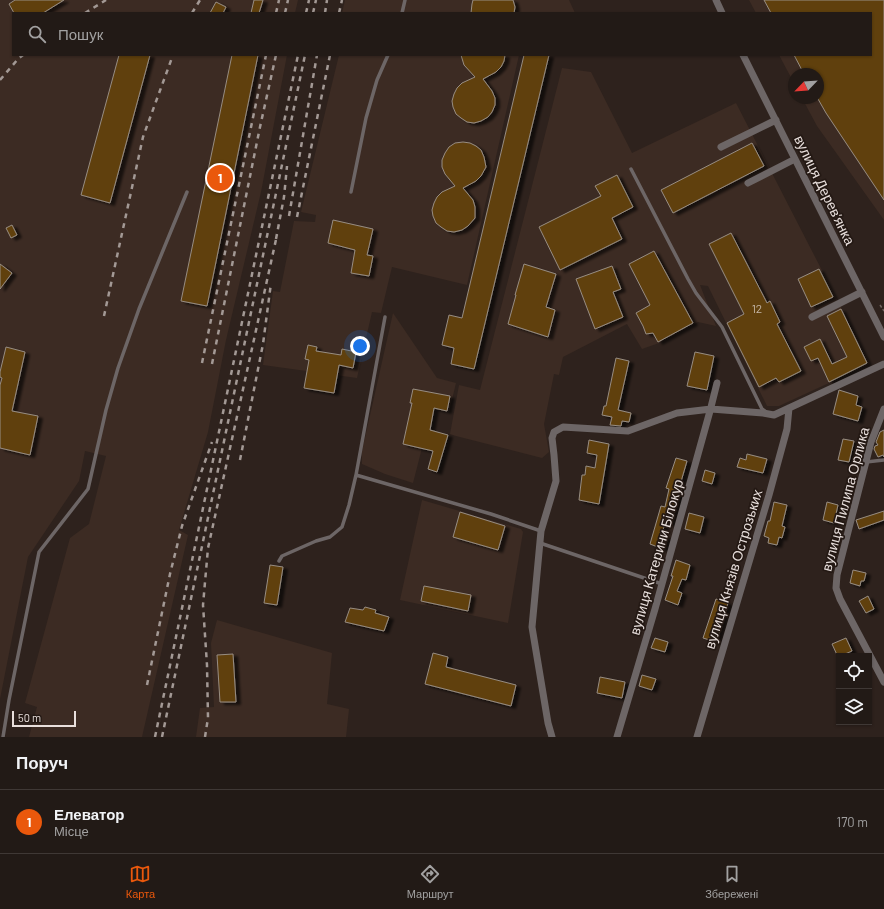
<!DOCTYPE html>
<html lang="uk">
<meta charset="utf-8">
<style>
body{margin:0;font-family:Barlow,sans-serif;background:#2e2723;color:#f1f3f6}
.controls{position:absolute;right:12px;bottom:12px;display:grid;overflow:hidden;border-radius:0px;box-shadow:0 1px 3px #0004}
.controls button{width:36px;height:36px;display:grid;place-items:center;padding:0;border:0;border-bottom:1px solid #3f3835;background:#221a16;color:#f1f3f6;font:20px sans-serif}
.compass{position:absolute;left:788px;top:68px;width:36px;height:36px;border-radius:50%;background:#221a16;box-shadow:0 1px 3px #0004;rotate:245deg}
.scale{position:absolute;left:12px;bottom:10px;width:64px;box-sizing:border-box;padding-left:4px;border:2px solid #e8dfdc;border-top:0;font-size:11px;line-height:14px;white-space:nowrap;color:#e8dfdc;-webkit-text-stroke:3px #241914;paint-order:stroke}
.you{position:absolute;left:360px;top:346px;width:14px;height:14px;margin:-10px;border:3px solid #fff;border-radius:50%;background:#1a73e8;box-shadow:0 0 0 6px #1a73e833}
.badge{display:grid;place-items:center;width:26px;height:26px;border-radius:50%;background:#ea580c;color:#fff;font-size:13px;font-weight:700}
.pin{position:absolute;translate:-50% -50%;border:2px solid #fff;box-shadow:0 1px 4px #0006}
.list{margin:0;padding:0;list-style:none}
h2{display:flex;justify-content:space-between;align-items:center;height:52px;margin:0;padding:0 16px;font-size:17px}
h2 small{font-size:13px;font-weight:400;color:#a2a1a1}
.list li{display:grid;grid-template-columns:26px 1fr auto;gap:12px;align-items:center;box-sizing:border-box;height:64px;padding:0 16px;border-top:1px solid #3f3835}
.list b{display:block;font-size:15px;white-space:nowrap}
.list p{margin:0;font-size:13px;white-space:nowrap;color:#a2a1a1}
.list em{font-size:13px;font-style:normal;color:#a2a1a1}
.icon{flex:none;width:22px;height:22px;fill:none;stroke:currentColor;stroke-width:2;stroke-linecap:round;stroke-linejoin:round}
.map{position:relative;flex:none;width:884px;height:737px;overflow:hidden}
.search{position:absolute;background:#221a16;box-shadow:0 1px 3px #0004;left:12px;right:12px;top:12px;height:44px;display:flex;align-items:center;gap:10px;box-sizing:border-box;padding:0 14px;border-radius:0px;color:#a2a1a1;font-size:15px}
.sheet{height:116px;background:#221a16}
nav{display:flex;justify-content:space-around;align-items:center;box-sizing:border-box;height:56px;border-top:1px solid #3f3835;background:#221a16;font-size:11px;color:#a2a1a1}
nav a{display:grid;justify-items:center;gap:2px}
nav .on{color:#ea580c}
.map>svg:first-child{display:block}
.built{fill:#3c2b23}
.building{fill:#614010;stroke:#978d82;filter:url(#shadow)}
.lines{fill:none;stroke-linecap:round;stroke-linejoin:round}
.path{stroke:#6f6460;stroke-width:1.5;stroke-dasharray:3 2;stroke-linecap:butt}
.lane{stroke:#6d6666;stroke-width:3.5}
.street{stroke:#6d6666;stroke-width:7}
.rail{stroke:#a39995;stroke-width:2.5;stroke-dasharray:5 5;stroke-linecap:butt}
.labels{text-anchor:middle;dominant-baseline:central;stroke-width:3.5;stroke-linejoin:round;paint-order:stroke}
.number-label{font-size:12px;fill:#c6b7a9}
.street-label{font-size:14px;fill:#e8dfdc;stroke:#241914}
</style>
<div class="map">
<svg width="884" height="737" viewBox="0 0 884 737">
<defs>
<filter id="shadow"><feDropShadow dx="4.5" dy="2.5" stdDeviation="1" flood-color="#0009"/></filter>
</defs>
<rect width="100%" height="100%" fill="#2e221d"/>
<path class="built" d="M0,0H298L295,13H13V55H287L261,192L226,340L208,432L179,530L188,535L142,737H29L37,707L25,703L70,538L89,524L106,456L85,451L79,481L28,557L0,699Z
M345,0H569L575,13H342Z
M749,0H884V220L817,126L802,98H818V74H794V83L779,55H871V13H756Z
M339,55H519L467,285L392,267L381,313L372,312L357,378L263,365L273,291L280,292L294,221L315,222L316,215L301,212Z
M562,68L591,72L632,153L736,103L870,364L779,406H767L708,286L700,285L716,326L698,322L659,343L642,349L627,324L563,357L559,375L554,374L544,424L549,452L542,458L456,436L450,434L459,385L480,390Z
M393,313L437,378L456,383L449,412L432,409L413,483L385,474L362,464V451Z
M422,500L521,529L523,532L508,623L400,600Z
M217,620L332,653L327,704L349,709L346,737H196L200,708L214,707L211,643Z"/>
<path class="building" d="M15,0H64L43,13H14L9,4Z
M254,0H263L259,13H251Z
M473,0H513L515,7L514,13H471L472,4Z
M764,0H884V200L826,113L818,99V74H804L794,55H871V13H771Z
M216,2L226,7L223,13H210Z
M119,55H150L110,203L81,195Z
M232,55H258L207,306L181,301Z
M461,55H505L504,61L501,67L496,72L483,79L492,91L495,98V105L492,112L488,117L481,121L474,123L467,122L461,118L456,114L453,107L452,101L454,94L457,88L462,83L475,77L464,65Z
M524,55H549L474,369L451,364L454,348L442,345L449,315L462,318Z
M463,142L470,143L476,146L481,150L484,157L486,167L481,176L476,181L463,188L473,200L475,207V218L468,226L462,230L454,232L447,231L441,227L436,223L433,216L432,210L434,203L437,197L442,192L455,186L445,174L442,167V160L445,153L449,147L455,143Z
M752,143L764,166L673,213L661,190Z
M617,175L633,207L612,218L622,239L560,270L539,227L601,196L595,186Z
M333,220L373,229L367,255L373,256L369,276L351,273L355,250L328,243Z
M12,225L17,235L11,238L6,228Z
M731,233L767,303L770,301L780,322L777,324L801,371L779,382L776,378L759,387L727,323L744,314L709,244Z
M654,251L693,323L658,342L653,333L646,334L643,326L636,313L650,305L629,264Z
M0,264L12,273L0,289Z
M524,264L556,274L546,307L555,310L548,337L508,324L516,295H515Z
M612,266L621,289L613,292L623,317L595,329L576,279Z
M819,269L833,297L811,307L798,279Z
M841,309L867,363L829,382L818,358L811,361L804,347L820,339L832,364L847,357L827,316Z
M308,345L317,347L316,351L341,355L342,349L356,352L353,368L339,365L334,393L304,388L309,360L305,359Z
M6,347L25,352L12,411L38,416L30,455L0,448V385L2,378L0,377V372Z
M695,352L714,356L707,390L687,386Z
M616,358L629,361L618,410L631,413L629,422L622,421L621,426L610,425L612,417L602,415L604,406H606Z
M413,389L450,396L447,411L434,408L430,430L448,435L437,472L428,469L433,451L403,444L412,403H410Z
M839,390L858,396L856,405L862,407L858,421L833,414Z
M884,430V457L883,455L878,457L874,449L875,446L878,445L876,442L880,432Z
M843,439L854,441L849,462L838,460Z
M589,440L609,444L599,504L579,500L582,475H585L586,466L595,468L597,455L587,453Z
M747,454L767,459L763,473L737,467L740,458L746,460Z
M676,458L687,461L680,485L682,486L670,524L665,522L662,535L667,537L663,549L650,544L661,506L665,507L669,489L666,488Z
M705,470L715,473L712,484L702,481Z
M774,502L787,505L782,526L785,527L782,538L779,537L777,545L768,543L769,538L764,536L768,521H770Z
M827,502L838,505L834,523L823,520Z
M884,511V520L859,529L856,520Z
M460,512L505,526L498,550L453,537Z
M689,513L704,517L700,533L685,529Z
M676,560L690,565L686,580L682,579L677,591L682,593L678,605L665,600L673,576H671Z
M270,565L283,567L277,605L264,603Z
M853,570L866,573L864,581H861L860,586L850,583Z
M424,586L471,595L468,611L421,601Z
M868,596L874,609L866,613L859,601Z
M716,599L728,603L716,642L703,638Z
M365,607L376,610L375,613L389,617L384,631L345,622L350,608L363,610Z
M655,638L668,642L665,652L651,648Z
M846,638L852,651L838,657L832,644Z
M433,653L448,657L446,667L516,685L511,706L425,684Z
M233,654L236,702H220L217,655Z
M642,675L656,679L652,690L639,686Z
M600,677L625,682L622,698L597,693Z"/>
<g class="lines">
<path class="path" d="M880,305L884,311"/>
<path class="lane" d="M402,13L405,0
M631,169L688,279L696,293L722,327L762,409L766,412
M351,192L366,118L377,80L388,55
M866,462L884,460
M356,475L385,317
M540,543L662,584
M279,561L282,556L316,541L330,537L342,527L349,505L356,475L491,514L541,531
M3,737L9,700L39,552L88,489L106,410L118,368L139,309L187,192"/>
<path class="street" d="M716,0L722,13
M743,55L884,337
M721,147L776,120
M748,183L795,159
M812,317L862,292
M884,409L871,442L837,575L836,588L840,599L884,682
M552,737L548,723L532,627L541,531L556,481L554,455L552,438L554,432L563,427L628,431L677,413L711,409L763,413L774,415L884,364
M617,737L655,609L710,411L717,383
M697,737L769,495L787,429L789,408"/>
<path class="rail" d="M85,13L106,0
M192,13L200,0
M276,13L279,0
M285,13L288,0
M306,13L309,0
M313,13L316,0
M325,13L327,0
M339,13L342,0
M0,80L18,59L23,55
M289,216L317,55
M297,217L330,55
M276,239L284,197L287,166
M104,316L143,137L173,55
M202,363L266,55
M212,364L260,127L276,55
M240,460L263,344L271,283
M147,685L170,574L182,526L212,442
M155,737L298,55
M162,737L305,55
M205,737L208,718L207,665L203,605L208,548L277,235"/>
</g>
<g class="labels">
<g class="number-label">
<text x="757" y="308">12</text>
</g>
<g class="street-label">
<text transform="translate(825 190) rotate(64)">вулиця Деревʼянка</text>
<text transform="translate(845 499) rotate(-75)">вулиця Пилипа Орлика</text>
<text transform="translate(656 557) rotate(-74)">вулиця Катерини Білокур</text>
<text transform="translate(733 569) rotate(-73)">вулиця Князів Острозьких</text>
</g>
</g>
</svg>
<div class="controls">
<button><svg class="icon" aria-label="locate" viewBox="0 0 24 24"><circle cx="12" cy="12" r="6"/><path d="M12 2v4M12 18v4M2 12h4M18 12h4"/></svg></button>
<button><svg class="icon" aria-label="layers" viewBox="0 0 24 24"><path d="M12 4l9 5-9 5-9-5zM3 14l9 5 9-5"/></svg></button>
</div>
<svg class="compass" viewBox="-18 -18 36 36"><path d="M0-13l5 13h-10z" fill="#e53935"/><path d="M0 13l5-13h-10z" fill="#a2a1a1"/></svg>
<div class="scale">50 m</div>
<div class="you"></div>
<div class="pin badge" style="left:220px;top:178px">1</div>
<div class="search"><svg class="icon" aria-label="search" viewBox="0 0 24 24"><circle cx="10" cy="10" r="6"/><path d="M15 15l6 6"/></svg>Пошук</div>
</div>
<section class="sheet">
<h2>Поруч<small></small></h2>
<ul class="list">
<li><span class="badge">1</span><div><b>Елеватор</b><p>Місце</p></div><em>170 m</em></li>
</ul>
</section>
<nav>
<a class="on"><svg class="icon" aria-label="map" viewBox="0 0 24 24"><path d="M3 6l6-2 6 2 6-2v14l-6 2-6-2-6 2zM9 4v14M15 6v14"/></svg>Карта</a>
<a><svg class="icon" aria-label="directions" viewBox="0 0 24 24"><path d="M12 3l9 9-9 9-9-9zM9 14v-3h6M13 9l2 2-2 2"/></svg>Маршрут</a>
<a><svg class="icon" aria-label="saved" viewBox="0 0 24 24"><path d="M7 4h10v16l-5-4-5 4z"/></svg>Збережені</a>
</nav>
